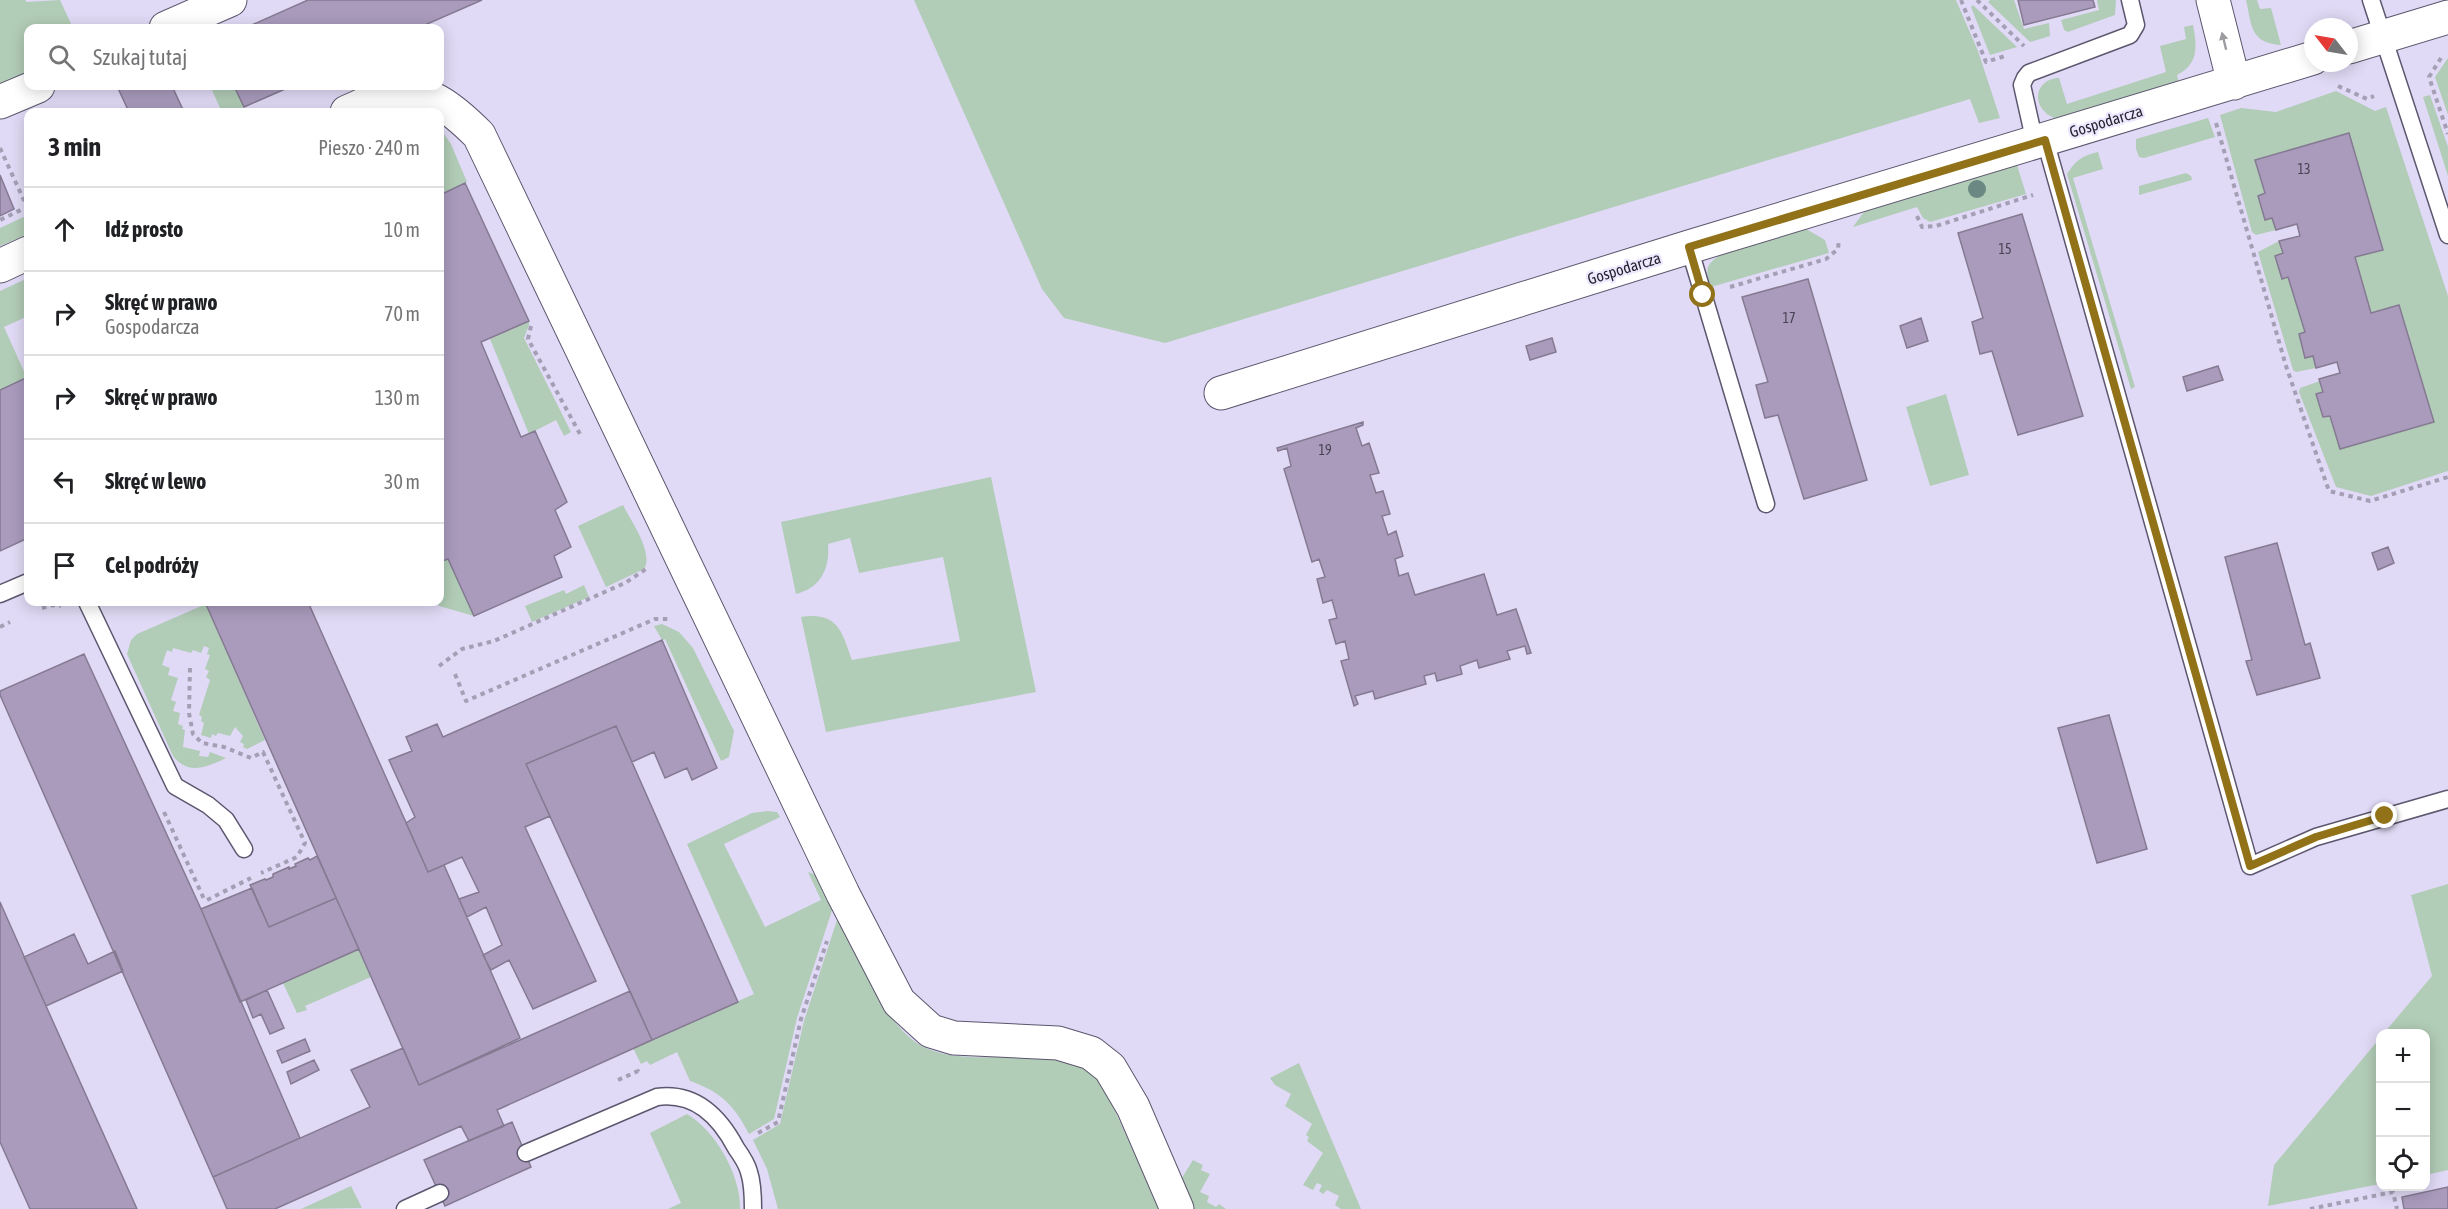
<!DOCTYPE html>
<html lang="pl">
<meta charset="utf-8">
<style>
body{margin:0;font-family:"Asap Condensed",sans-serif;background:#f2f2f2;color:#202124}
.controls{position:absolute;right:18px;bottom:18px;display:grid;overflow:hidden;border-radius:12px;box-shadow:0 3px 15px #0003}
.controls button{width:54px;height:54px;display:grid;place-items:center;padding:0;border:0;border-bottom:2px solid #e0e0e0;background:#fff;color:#202124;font:30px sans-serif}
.compass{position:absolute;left:2304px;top:18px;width:54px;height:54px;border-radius:50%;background:#fff;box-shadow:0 3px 15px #0003;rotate:301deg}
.stop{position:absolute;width:18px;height:18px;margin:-14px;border:4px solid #917218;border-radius:50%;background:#fff}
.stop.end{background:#917218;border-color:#fff;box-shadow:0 2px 6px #0008}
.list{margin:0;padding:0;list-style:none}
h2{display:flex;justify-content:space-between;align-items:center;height:78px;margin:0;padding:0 24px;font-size:26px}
h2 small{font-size:20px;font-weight:400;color:#757577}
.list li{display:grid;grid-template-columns:39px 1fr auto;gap:18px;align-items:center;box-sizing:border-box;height:84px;padding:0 24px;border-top:2px solid #e0e0e0}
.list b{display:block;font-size:22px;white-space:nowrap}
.list p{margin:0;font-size:20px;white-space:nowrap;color:#757577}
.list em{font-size:20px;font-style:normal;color:#757577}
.icon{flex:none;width:33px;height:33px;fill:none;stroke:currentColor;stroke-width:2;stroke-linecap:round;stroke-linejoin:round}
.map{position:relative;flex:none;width:2448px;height:1209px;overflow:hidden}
.search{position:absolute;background:#fff;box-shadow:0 3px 15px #0003;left:24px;top:24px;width:420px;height:66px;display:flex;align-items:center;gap:15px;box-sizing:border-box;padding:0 21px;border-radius:12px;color:#757577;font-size:22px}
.panel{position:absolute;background:#fff;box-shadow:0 3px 15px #0003;left:24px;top:108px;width:420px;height:498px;border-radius:12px}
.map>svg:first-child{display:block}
.green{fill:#b1ccb7}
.building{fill:#aa9bbd;stroke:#857a92;stroke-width:1.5}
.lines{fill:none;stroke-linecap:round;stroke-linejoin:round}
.lane-casing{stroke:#5c566e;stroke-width:19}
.street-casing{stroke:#5c566e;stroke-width:35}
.path{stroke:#a59fb6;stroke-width:4;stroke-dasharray:4.5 4.5;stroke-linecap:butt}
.lane{stroke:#fff;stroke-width:16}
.street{stroke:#fff;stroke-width:33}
.tree{fill:#6b8882}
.oneway{fill:#9e9ca1}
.route{stroke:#917218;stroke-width:8}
.labels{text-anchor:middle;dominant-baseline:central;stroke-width:4.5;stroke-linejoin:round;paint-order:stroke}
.number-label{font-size:14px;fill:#484252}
.street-label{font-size:16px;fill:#27242e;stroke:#ede8ff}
</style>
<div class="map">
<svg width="2448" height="1209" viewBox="0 0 2448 1209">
<rect width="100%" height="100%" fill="#e1daf6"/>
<path class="green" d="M0,0H25L27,2L60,0L73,28H28V72L0,85Z
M914,0H1956L1978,51L2000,118L1979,123L1970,99L1165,343L1064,318L1042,289Z
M1990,0H2014L2024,29L2049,23L2050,36L2030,42L1988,2Z
M2097,0H2116L2115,15L2068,32L2064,30L2061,20L2099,10Z
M2246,0H2257L2260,9L2271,8L2281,45C2250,43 2252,26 2246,0Z
M1973,5L2017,47L1990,55L1971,7Z
M2193,25C2197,46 2199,64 2177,75L2179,83L2163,86L2161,89L2059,120C2055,118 2049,116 2046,113C2030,99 2040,78 2059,78L2067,104L2166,72L2160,46L2186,39L2184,27Z
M2448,58V115L2435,77Z
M210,86H234L244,107L231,112H222Z
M2336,91L2375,111L2386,107L2448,296V471L2371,496L2336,487L2299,392L2300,388L2320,381L2323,392L2316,395L2323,417L2330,416L2340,449L2434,422L2399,305L2371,313L2355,257L2383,249L2349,133L2255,160L2265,193L2258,197L2265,219L2272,218L2276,230L2256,235L2252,232L2220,115L2241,108L2276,112Z
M2430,95L2448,147V176L2423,97Z
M2208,118L2215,137L2144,158L2139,157L2136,149V139Z
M440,128L451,144L467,182L440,195Z
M2098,152L2103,169L2073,178L2135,387L2131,389L2067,174C2076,160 2082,156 2098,152Z
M2017,165L2026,194L1930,222L1923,218L1917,207L1853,227L1866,209Z
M2186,173L2191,176L2192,180L2139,195V186Z
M28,215V234L0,246V228Z
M1799,228L1806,229L1825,240L1829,253L1711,287C1709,280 1705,272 1709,265C1719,248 1779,234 1799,228Z
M2279,241L2283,253L2275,256L2282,279L2288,277L2305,332L2299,334L2305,358L2313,356L2316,368L2296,372L2293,370L2258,252Z
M28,278V316L4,327L27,378L0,390V291Z
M529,321V325L524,338L571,432L564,436L556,420L529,434L490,339Z
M1946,394L1969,475L1930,486L1906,407Z
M991,477L1036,692L826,732L801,617C838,611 842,632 852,660L960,641L943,557L859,573L850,538L828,544C830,568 821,588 796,594L781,522Z
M623,505C631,521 654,553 644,569L606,587L578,526Z
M448,559L474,616L439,606L437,602H440V562Z
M584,585L589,597L532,622L525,606L564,590L566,594Z
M206,604L265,740L247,749L243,747L244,744L240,742L243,736L235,727L230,736L218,733L216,736L212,734L211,738L201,735L204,723L201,721L202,717L199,715L210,680L206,677L209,671L205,669L210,655L207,654L209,648L204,646L201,653L193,650L191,653L173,648L172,652L167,650L162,665L170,668L168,675L178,678L171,700L176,702L173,711L180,713L178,724L183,726L182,729L185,730L183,747L200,751L199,756L208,757L210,752L226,758C207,767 189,776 173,756L127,654L131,640L137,634Z
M662,624L679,632L693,648L734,731L729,757L721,761L665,639L662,640L654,626Z
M767,811L777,812L780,817L724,844L765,927L821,900L808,872L822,877L835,901L797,1018L774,1119L749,1134C734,1105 721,1092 690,1081L677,1052L650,1065L647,1061L641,1064L633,1048L754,994L687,844L752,813Z
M2448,884V1170L2426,1175V1034L2384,1033L2432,976L2411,895Z
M840,911L890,1016C900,1029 913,1043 928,1049C981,1071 1061,1036 1103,1085L1160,1209H778L767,1169L753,1140L780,1124L804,1021Z
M359,949L371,977L305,1006L307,1010L297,1013L283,983Z
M2380,1038V1184L2268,1206L2274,1165Z
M1299,1063L1361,1209H1341L1335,1205L1339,1196L1327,1190L1323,1194L1319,1191L1322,1185L1317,1183L1313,1190L1303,1185L1323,1153L1307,1141L1309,1137L1306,1135L1312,1124L1285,1106L1291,1094L1275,1085L1270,1078Z
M687,1114C716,1131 741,1176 740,1209H668L681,1203L650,1133Z
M1193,1160L1203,1165L1201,1170L1210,1174L1200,1192L1209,1196L1207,1202L1216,1207L1219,1204L1226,1209H1193L1180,1181Z
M351,1186L362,1208L301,1209Z"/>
<path class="building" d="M308,0H482L418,28H245Z
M2018,0H2093L2095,7L2024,25Z
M117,86H172L184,112H129Z
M234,86H292L244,107Z
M2349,133L2383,250L2355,257L2371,313L2399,305L2434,422L2340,449L2330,416L2323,417L2316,394L2323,392L2319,379L2340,373L2337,362L2316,368L2313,356L2305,358L2299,334L2305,332L2288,277L2282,279L2275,256L2283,253L2279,241L2300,236L2297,224L2276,230L2272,218L2265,220L2258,196L2265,193L2255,160Z
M0,175L14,209L0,216Z
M465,183L529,321L481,342L521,437L535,431L567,502L555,510L571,547L554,556L562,577L474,616L448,559L440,562V195Z
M2022,214L2083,416L2018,435L1992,351L1980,354L1972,322L1983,318L1958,233Z
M1808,279L1867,480L1804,499L1778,415L1765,418L1760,400L1756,385L1768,382L1742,297Z
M1921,318L1928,341L1907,348L1900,326Z
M1552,338L1556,352L1530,360L1526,346Z
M2218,366L2223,380L2187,391L2183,377Z
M28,377V538L0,551V390Z
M1363,422V425L1356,428L1362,446L1369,443L1379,473L1370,475L1376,493L1383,491L1390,514L1382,516L1388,535L1396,531L1403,556L1395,559L1399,576L1408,573L1415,595L1484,574L1497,615L1516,609L1531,653L1527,654L1525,646L1507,651L1510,659L1479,668L1477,660L1460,666L1462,674L1437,681L1435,673L1424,676L1426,684L1375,699L1373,691L1355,696L1358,704L1354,706L1341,661L1349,659L1345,641L1336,644L1329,620L1337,618L1332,600L1323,603L1317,579L1325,577L1319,559L1312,562L1284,469L1291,466L1287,448L1278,451L1277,448Z
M2277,543L2305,645L2310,643L2320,678L2257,695L2246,661L2252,660L2225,557Z
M2388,547L2394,563L2378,570L2372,553Z
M205,602H308L428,872L444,865L520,1038L419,1085Z
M662,640L717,768L692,780L687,768L665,778L654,752L632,762L616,726L526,764L550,816L525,827L596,981L533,1009L509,960L491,970L483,955L502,945L486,907L467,917L459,899L479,892L462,857L428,872L406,823L415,817L389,760L412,751L406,737L437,724L443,737Z
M84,654L201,909L300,1138L213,1177L0,695V691Z
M2109,715L2147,849L2097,863L2058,728Z
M616,726L738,1002L652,1040L526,764Z
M317,856L336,898L269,927L250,885L265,879L266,880L273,877V874L289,867V869L296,866L295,864L308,858L310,860Z
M252,888L269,927L336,898L359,949L240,1002L201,909Z
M0,902L46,1006L137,1209H30L0,1142Z
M74,934L88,964L115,951L123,971L46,1006L24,957Z
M267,990L284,1028L270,1034L261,1014L253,1018L246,1000Z
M630,991L652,1040L497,1110L504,1126L469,1141L461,1126L275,1209H227L213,1177L370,1107L351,1070L403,1048L419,1085Z
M305,1039L310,1051L282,1063L277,1051Z
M314,1060L319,1070L291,1084L287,1072Z
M512,1122L531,1167L445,1206L424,1160Z
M2448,1187V1209H2404L2402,1197Z"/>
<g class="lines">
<defs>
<path id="lane" d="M2371,0L2448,235
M2045,140L2250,866L2316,837L2448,799
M2035,143L2022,85L2025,78L2029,73L2130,35L2136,25L2130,0
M1689,247L1766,504
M0,594L28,582
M87,602L175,786L208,805L226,820L244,849
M526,1153L657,1097C695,1092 719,1116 736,1148C741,1155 747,1164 749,1172C753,1184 753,1197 753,1209
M405,1209L440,1193"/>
<path id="street" d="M2213,0L2234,83
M166,28L230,0
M2349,47L2448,17
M0,102L38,86
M347,112C360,107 373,99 386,95C423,82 455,111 479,135L843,894L899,1002L931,1031L954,1038L1058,1043L1091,1053L1110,1068L1133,1107L1177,1209
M0,266L28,253
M1221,393L1689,247L2313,58"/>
</defs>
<use href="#lane" class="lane-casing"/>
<use href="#street" class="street-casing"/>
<path class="path" d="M1961,0L1986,62L2005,56
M1977,0L2024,46
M2441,58L2429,77L2448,134
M2338,86L2367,99L2374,96
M2216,123L2286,366L2329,491L2370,501L2448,477
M0,148L27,207L0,220
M1917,216L1922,227L1936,226L2033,195
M1730,287L1826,259L1838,249L1839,239
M531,326L528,339L580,434
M42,608L54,605L61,606
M0,627L10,622
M439,666L462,649L494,641L625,583L646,569
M190,668L189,713L193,734L202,743L224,747L251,758L263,752L305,843L297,857L261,873
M455,674L466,701L655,619H671
M164,812L204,899L207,900L251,878
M618,1080L638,1071L639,1074
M758,1133L778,1122L801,1019L827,941
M2310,1209L2393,1192L2397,1209"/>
<use href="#lane" class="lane"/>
<use href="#street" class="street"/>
</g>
<circle class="tree" cx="1977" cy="189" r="9"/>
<defs><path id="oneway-solid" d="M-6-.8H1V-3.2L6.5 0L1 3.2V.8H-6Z" transform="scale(1.5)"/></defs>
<use class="oneway" href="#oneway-solid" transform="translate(2224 41) rotate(-104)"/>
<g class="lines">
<path class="route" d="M1703,295L1689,247L2045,140L2250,866L2316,837L2385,816"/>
</g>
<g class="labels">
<g class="number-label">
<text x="2304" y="169">13</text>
<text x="2005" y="249">15</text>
<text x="1789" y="318">17</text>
<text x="1325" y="450">19</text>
</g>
<g class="street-label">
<text transform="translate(2106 121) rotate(-17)">Gospodarcza</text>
<text transform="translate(1624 268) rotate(-17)">Gospodarcza</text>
</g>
</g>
</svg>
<div class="controls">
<button>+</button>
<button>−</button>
<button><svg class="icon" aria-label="locate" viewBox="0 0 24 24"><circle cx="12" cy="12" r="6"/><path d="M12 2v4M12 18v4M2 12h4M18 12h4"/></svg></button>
</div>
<svg class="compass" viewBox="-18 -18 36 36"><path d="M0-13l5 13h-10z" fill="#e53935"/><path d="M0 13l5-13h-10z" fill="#757577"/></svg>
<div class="stop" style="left:1703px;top:295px"></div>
<div class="stop end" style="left:2385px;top:816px"></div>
<div class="search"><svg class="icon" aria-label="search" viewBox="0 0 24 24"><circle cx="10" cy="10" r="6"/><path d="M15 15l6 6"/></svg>Szukaj tutaj</div>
<section class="panel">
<h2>3 min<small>Pieszo · 240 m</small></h2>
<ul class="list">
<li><svg class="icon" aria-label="ahead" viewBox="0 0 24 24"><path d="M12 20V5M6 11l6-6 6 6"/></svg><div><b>Idź prosto</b></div><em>10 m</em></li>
<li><svg class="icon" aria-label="right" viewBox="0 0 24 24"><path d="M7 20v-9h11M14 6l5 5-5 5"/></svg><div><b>Skręć w prawo</b><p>Gospodarcza</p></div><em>70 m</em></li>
<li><svg class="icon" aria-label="right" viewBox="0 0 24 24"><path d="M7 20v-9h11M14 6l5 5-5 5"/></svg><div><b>Skręć w prawo</b></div><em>130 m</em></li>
<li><svg class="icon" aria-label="left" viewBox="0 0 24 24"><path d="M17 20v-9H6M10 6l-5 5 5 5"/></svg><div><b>Skręć w lewo</b></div><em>30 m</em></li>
<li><svg class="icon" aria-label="arrive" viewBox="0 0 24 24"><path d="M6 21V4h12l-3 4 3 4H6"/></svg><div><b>Cel podróży</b></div></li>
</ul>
</section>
</div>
